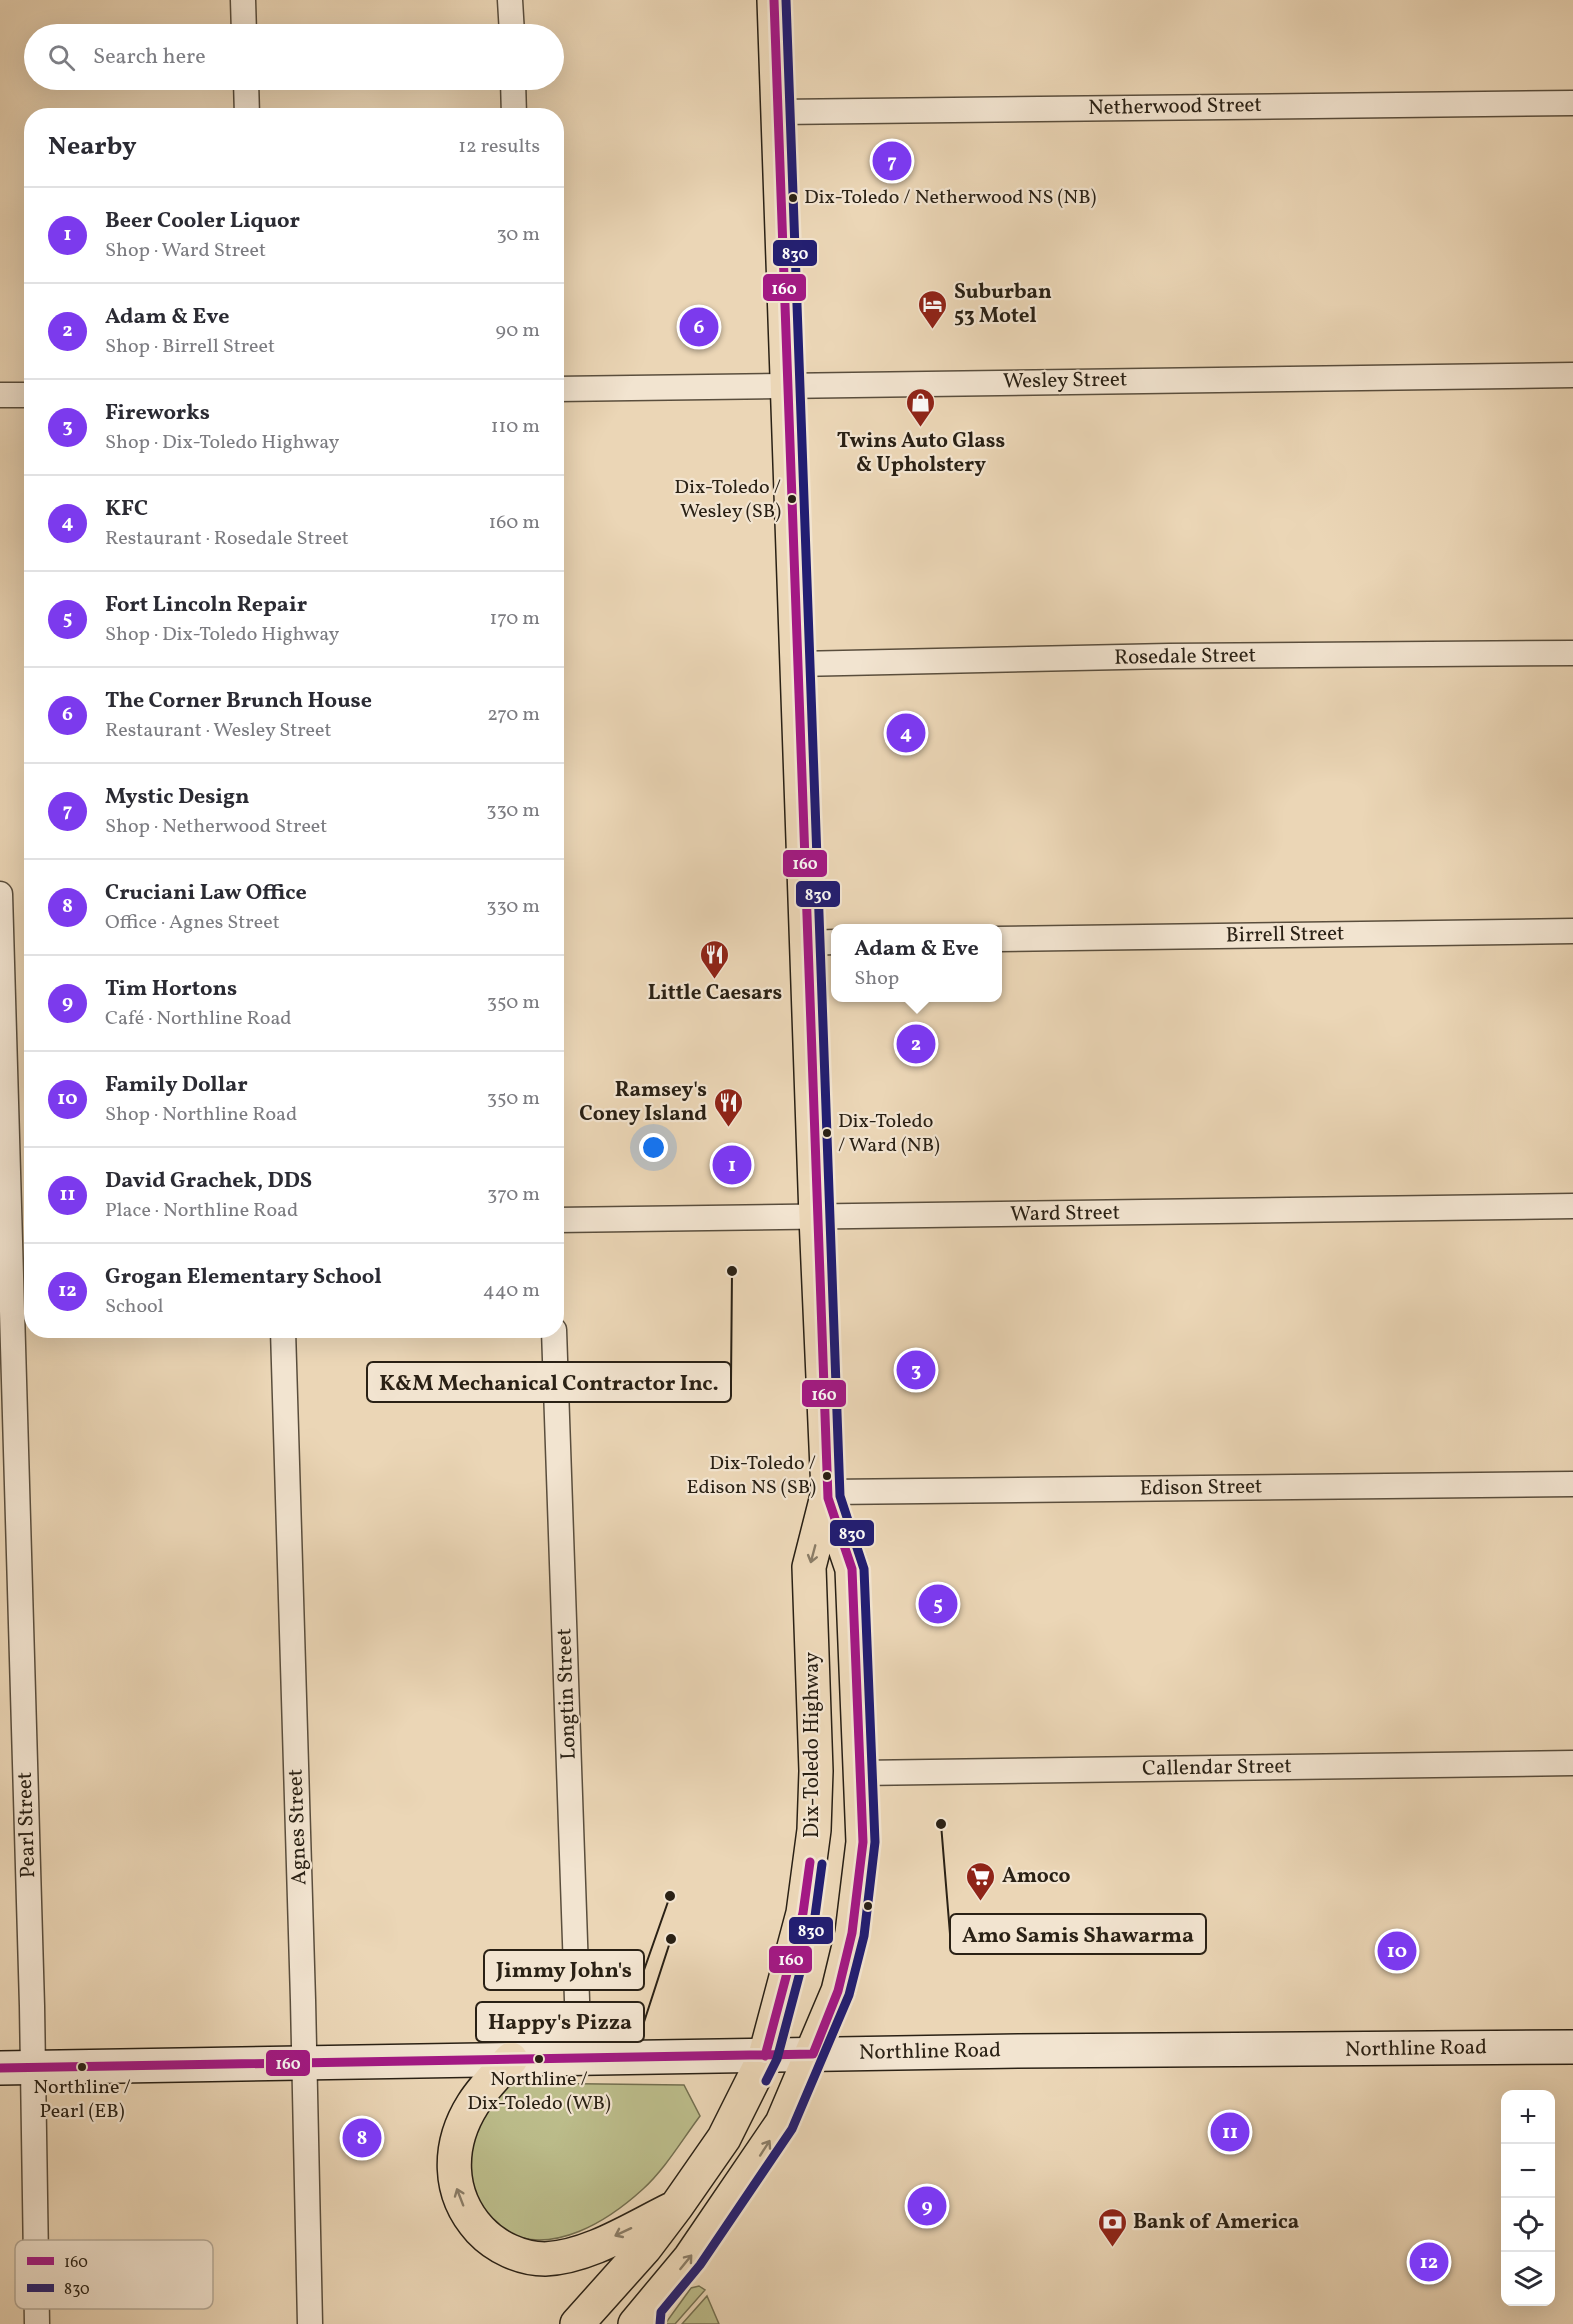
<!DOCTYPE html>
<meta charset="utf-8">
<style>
body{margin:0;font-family:Vollkorn,serif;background:#f7f7f7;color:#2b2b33}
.controls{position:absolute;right:18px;bottom:18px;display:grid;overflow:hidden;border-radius:12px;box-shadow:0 6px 24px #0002}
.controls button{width:54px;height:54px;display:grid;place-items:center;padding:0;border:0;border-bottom:2px solid #e1e1e2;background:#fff;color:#2b2b33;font:30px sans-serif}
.you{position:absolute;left:654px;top:1148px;width:21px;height:21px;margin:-15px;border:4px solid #fff;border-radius:50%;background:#1a73e8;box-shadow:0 0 0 9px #1a73e833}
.badge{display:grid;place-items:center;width:39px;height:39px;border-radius:50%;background:#7c3aed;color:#fff;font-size:20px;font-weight:700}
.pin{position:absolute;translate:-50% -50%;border:3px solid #fff;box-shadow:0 2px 6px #0006}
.popup{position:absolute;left:831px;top:924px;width:171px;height:78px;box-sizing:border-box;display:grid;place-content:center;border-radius:12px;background:#fff;filter:drop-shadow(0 2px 4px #0005);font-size:20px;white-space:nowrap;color:#7c7c81}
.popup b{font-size:22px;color:#2b2b33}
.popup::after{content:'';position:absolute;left:50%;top:100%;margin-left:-12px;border:12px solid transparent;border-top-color:#fff}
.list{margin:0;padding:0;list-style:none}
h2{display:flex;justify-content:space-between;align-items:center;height:78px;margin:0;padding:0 24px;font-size:26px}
h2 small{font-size:20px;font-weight:400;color:#7c7c81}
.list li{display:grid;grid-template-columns:39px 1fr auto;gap:18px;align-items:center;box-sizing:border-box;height:96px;padding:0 24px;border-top:2px solid #e1e1e2}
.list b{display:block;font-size:22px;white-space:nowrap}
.list p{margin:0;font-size:20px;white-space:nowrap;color:#7c7c81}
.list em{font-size:20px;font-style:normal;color:#7c7c81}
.icon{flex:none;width:33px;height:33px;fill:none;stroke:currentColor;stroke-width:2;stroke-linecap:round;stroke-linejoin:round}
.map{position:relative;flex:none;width:1573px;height:2324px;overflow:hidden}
.search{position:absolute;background:#fff;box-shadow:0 6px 24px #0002;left:24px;top:24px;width:540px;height:66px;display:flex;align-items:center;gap:15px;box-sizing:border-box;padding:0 21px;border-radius:33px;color:#7c7c81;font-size:22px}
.panel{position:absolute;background:#fff;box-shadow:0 6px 24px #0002;left:24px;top:108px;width:540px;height:1230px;border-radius:24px}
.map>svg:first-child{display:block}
.green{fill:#bcbd8b;stroke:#736f50;stroke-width:1.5}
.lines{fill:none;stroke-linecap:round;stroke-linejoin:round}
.street-casing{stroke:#5a4e3d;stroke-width:27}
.secondary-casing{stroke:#2a2115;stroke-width:36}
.primary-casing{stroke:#2a2115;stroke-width:36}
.street{stroke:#f2e4d0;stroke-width:24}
.secondary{stroke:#f2e4d0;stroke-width:33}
.primary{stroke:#ebd6b6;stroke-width:33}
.bus-1-casing{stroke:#f2e4d0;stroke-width:14}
.bus-2-casing{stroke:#f2e4d0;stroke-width:14}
.bus-1{stroke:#a31984;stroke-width:9}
.bus-2{stroke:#221e72;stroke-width:9}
.oneway{stroke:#8a7c66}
.bus-dot{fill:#2a2115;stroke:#f2e4d0;stroke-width:2}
.labels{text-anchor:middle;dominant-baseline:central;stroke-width:4.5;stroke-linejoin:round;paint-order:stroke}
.bus-label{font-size:20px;fill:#2a2115;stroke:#f2e4d0;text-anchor:start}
.street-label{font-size:21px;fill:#2a2115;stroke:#f2e4d0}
.poi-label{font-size:21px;font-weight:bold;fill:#2a2115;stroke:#f2e4d0;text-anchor:start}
.key{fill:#f2e4d0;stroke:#b6aa98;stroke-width:1.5}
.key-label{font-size:16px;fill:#2a2115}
.leader{fill:none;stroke:#2a2115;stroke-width:2}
.callout-dot{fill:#2a2115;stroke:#f2e4d0;stroke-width:2}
.callout{fill:#f2e4d0;stroke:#2a2115;stroke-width:2}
.callout-label{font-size:22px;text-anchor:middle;font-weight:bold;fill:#2a2115}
.line-badge{stroke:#f2e4d0;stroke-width:2}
.badge-label{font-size:16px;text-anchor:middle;font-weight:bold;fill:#fff}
</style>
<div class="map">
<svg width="1573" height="2324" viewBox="0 0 1573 2324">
<rect width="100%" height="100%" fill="#ebd6b6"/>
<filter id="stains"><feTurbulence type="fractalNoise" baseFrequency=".00333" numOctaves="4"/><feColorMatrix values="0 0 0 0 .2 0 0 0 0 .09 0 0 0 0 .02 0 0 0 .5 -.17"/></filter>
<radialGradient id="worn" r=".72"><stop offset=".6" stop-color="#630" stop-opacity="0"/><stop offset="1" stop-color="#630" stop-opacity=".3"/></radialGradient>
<path class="green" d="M518,2083L684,2085L700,2116C682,2140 665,2169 643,2189C608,2221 553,2256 505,2232C492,2226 480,2212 469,2203L463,2154L493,2094Z
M699,2286L705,2290L675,2324H665L691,2288Z
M707,2296L719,2324H682Z"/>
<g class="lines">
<defs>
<path id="street" d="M243,0L244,34
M510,0L512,34
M246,80L247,116
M513,80L514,116
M778,112L1573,103
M556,389L1573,375
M0,395H32
M797,664L1169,656L1573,653
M0,894L32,2006L37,2324
M997,939L1573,931
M807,943L835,942
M556,1220L1573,1206
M283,1330L303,2000L310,2324
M554,1330L579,2058
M828,1492L1573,1484
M860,1773L1573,1763"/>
<path id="secondary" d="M0,2068L1018,2051L1573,2047"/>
<path id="primary" d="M511,2059C498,2073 483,2088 473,2104C447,2145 447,2194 480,2230C496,2247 521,2259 545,2259C589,2257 633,2228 672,2209
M577,2324L645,2248L676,2207L724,2138L765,2056L803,1913L814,1830L816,1771L809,1567L828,1492L816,1217L774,0
M635,2324L690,2258L782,2123L838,1991L852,1933L863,1842L852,1569L828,1498"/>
</defs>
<use href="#street" class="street-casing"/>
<use href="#secondary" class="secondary-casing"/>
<use href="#primary" class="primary-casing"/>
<use href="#street" class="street"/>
<use href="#secondary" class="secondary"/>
<use href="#primary" class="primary"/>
<defs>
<path id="bus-1" d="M765,2056L803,1913L810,1862
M0,2068L813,2054L838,1991L852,1933L863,1842L852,1569L828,1498L774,0"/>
<path id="bus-2" d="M766,2081L777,2059L815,1916L822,1864
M660,2324L661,2312L700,2265L792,2129L849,1995L864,1936L875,1842L864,1569L840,1496L786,0"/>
</defs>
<use href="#bus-1" class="bus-1-casing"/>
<use href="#bus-2" class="bus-2-casing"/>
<use href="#bus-1" class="bus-1"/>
<use href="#bus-2" class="bus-2"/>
</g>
<defs><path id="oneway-shaft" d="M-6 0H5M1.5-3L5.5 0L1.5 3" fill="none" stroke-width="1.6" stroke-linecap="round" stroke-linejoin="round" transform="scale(1.5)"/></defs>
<g class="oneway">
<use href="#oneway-shaft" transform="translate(813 1554) rotate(105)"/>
<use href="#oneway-shaft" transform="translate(765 2148) rotate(-57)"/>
<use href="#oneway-shaft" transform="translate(460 2197) rotate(-111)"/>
<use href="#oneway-shaft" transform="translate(623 2232) rotate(155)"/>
<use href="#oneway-shaft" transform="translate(686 2262) rotate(-51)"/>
</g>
<defs>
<symbol id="hotel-pin" viewBox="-11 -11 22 30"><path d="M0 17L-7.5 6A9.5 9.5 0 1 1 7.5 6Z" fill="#8f2418" stroke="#f2e4d0"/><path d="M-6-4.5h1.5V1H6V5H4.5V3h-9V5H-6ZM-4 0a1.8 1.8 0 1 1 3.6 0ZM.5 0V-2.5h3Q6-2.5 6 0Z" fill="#fff"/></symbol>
<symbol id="shop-pin" viewBox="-11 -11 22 30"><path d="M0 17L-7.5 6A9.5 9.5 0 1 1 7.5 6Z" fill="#8f2418" stroke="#f2e4d0"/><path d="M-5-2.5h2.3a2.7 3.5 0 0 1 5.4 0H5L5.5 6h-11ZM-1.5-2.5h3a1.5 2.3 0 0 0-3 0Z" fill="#fff"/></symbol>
<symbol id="restaurant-pin" viewBox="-11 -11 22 30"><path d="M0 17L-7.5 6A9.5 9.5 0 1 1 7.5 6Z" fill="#8f2418" stroke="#f2e4d0"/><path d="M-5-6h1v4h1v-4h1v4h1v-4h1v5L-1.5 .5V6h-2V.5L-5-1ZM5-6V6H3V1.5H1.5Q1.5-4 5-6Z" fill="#fff"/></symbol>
<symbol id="supermarket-pin" viewBox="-11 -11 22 30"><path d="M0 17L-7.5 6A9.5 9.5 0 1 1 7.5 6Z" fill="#8f2418" stroke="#f2e4d0"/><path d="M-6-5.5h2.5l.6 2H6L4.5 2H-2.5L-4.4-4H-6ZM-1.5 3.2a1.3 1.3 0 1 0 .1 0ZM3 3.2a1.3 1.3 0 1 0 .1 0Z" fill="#fff"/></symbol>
<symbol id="bank-pin" viewBox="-11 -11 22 30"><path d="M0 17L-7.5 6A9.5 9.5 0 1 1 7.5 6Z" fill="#8f2418" stroke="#f2e4d0"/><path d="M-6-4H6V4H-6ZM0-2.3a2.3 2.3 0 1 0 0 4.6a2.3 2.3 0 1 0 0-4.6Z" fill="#fff"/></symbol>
</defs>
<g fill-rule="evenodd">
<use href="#hotel-pin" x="916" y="288" width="33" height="45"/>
<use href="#shop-pin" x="904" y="386" width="33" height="45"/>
<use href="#restaurant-pin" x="698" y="938" width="33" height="45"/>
<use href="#restaurant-pin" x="712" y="1086" width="33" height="45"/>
<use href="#supermarket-pin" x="964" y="1860" width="33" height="45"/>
<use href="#bank-pin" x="1096" y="2206" width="33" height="45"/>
</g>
<g class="bus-dot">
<circle cx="793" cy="198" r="5"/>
<circle cx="792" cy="499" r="5"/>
<circle cx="827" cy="1133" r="5"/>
<circle cx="827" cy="1476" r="5"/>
<circle cx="868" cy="1906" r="5"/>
<circle cx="539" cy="2059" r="5"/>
<circle cx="82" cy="2067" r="5"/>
</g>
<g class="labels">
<g class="bus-label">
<text x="804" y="198">Dix-Toledo / Netherwood NS (NB)</text>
<text x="781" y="488" text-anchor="end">Dix-Toledo /<tspan x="781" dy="24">Wesley (SB)</tspan></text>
<text x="838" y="1122">Dix-Toledo<tspan x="838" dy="24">/ Ward (NB)</tspan></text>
<text x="816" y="1464" text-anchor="end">Dix-Toledo /<tspan x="816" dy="24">Edison NS (SB)</tspan></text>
<text x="539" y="2080" text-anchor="middle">Northline /<tspan x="539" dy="24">Dix-Toledo (WB)</tspan></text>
<text x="82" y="2088" text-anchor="middle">Northline /<tspan x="82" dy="24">Pearl (EB)</tspan></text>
</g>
<g class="street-label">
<text transform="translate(1175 107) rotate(-1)">Netherwood Street</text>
<text transform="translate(1065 381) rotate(-1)">Wesley Street</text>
<text transform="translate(1185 657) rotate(-1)">Rosedale Street</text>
<text transform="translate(1285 935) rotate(-1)">Birrell Street</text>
<text transform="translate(1065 1214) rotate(-1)">Ward Street</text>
<text transform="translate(1201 1488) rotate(-1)">Edison Street</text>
<text transform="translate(567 1694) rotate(-92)">Longtin Street</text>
<text transform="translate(812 1745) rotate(-90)">Dix-Toledo Highway</text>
<text transform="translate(1217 1768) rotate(-1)">Callendar Street</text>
<text transform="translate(27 1825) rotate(-92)">Pearl Street</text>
<text transform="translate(298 1827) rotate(-92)">Agnes Street</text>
<text transform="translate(1416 2049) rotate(-1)">Northline Road</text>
<text transform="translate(930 2052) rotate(-1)">Northline Road</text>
</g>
<g class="poi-label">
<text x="954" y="292">Suburban<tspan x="954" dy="24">53 Motel</tspan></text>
<text x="921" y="441" text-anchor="middle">Twins Auto Glass<tspan x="921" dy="24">&amp; Upholstery</tspan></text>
<text x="715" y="993" text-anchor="middle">Little Caesars</text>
<text x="707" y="1090" text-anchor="end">Ramsey's<tspan x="707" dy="24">Coney Island</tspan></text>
<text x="1002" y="1876">Amoco</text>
<text x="1133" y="2222">Bank of America</text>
</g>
</g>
<rect x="15" y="2240" width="198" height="69" rx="9" class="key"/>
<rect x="27" y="2257" width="27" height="8" fill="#a31984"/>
<rect x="27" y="2284" width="27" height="8" fill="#221e72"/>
<g class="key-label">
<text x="64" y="2267">160</text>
<text x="64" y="2294">830</text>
</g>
<path class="leader" d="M732 1271L731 1382M941 1824L950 1934M670 1896L644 1970M671 1939L644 2022"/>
<g class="callout-dot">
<circle cx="732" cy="1271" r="6"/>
<circle cx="941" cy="1824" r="6"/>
<circle cx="670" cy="1896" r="6"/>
<circle cx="671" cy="1939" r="6"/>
</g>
<g class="callout">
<rect x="367" y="1362" width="364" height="40" rx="6"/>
<rect x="950" y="1914" width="256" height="40" rx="6"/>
<rect x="484" y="1950" width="160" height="40" rx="6"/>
<rect x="476" y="2002" width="168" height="40" rx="6"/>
</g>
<g class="callout-label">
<text x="549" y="1390">K&amp;M Mechanical Contractor Inc.</text>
<text x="1078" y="1942">Amo Samis Shawarma</text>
<text x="564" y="1977">Jimmy John's</text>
<text x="560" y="2029">Happy's Pizza</text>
</g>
<g class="line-badge">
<rect x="772" y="239" width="46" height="28" rx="6" fill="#221e72"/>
<rect x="762" y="273" width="45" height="29" rx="6" fill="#a31984"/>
<rect x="782" y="849" width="46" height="29" rx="6" fill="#a31984"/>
<rect x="795" y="880" width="46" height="28" rx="6" fill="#221e72"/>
<rect x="801" y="1379" width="46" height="29" rx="6" fill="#a31984"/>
<rect x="829" y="1519" width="46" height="28" rx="6" fill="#221e72"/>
<rect x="788" y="1916" width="46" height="29" rx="6" fill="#221e72"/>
<rect x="768" y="1945" width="45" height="29" rx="6" fill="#a31984"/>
<rect x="265" y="2049" width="46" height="28" rx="6" fill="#a31984"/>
</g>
<g class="badge-label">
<text x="795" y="259">830</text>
<text x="784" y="294">160</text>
<text x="805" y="869">160</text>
<text x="818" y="900">830</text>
<text x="824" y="1400">160</text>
<text x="852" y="1539">830</text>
<text x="811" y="1936">830</text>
<text x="791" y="1965">160</text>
<text x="288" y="2069">160</text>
</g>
<rect width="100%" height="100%" filter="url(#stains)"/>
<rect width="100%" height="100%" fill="url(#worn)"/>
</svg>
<div class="controls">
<button>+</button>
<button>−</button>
<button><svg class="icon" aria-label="locate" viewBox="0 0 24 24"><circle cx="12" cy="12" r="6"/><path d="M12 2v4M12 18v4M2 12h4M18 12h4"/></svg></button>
<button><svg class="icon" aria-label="layers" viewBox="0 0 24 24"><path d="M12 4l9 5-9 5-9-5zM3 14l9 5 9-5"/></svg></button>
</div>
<div class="you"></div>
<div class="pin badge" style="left:732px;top:1165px">1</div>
<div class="pin badge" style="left:916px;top:1044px">2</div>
<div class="popup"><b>Adam &amp; Eve</b>Shop</div>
<div class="pin badge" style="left:916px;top:1370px">3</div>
<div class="pin badge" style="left:906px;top:733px">4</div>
<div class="pin badge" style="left:938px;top:1604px">5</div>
<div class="pin badge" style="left:699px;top:327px">6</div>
<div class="pin badge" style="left:892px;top:161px">7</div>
<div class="pin badge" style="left:362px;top:2138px">8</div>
<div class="pin badge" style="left:927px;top:2206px">9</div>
<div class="pin badge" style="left:1397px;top:1951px">10</div>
<div class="pin badge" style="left:1230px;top:2132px">11</div>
<div class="pin badge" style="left:1429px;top:2262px">12</div>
<div class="search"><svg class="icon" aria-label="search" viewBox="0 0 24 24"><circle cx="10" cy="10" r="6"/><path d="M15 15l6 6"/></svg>Search here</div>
<section class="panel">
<h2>Nearby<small>12 results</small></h2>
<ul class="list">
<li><span class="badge">1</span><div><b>Beer Cooler Liquor</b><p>Shop · Ward Street</p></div><em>30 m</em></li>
<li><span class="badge">2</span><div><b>Adam &amp; Eve</b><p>Shop · Birrell Street</p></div><em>90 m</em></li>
<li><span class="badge">3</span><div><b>Fireworks</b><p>Shop · Dix-Toledo Highway</p></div><em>110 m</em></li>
<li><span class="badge">4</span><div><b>KFC</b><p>Restaurant · Rosedale Street</p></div><em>160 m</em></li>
<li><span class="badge">5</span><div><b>Fort Lincoln Repair</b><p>Shop · Dix-Toledo Highway</p></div><em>170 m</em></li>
<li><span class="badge">6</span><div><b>The Corner Brunch House</b><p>Restaurant · Wesley Street</p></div><em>270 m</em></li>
<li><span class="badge">7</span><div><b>Mystic Design</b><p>Shop · Netherwood Street</p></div><em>330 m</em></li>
<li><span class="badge">8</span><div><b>Cruciani Law Office</b><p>Office · Agnes Street</p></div><em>330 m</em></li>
<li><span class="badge">9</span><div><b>Tim Hortons</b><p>Café · Northline Road</p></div><em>350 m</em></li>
<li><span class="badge">10</span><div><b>Family Dollar</b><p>Shop · Northline Road</p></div><em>350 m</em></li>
<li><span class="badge">11</span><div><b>David Grachek, DDS</b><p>Place · Northline Road</p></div><em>370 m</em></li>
<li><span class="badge">12</span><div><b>Grogan Elementary School</b><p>School</p></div><em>440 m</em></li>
</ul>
</section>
</div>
